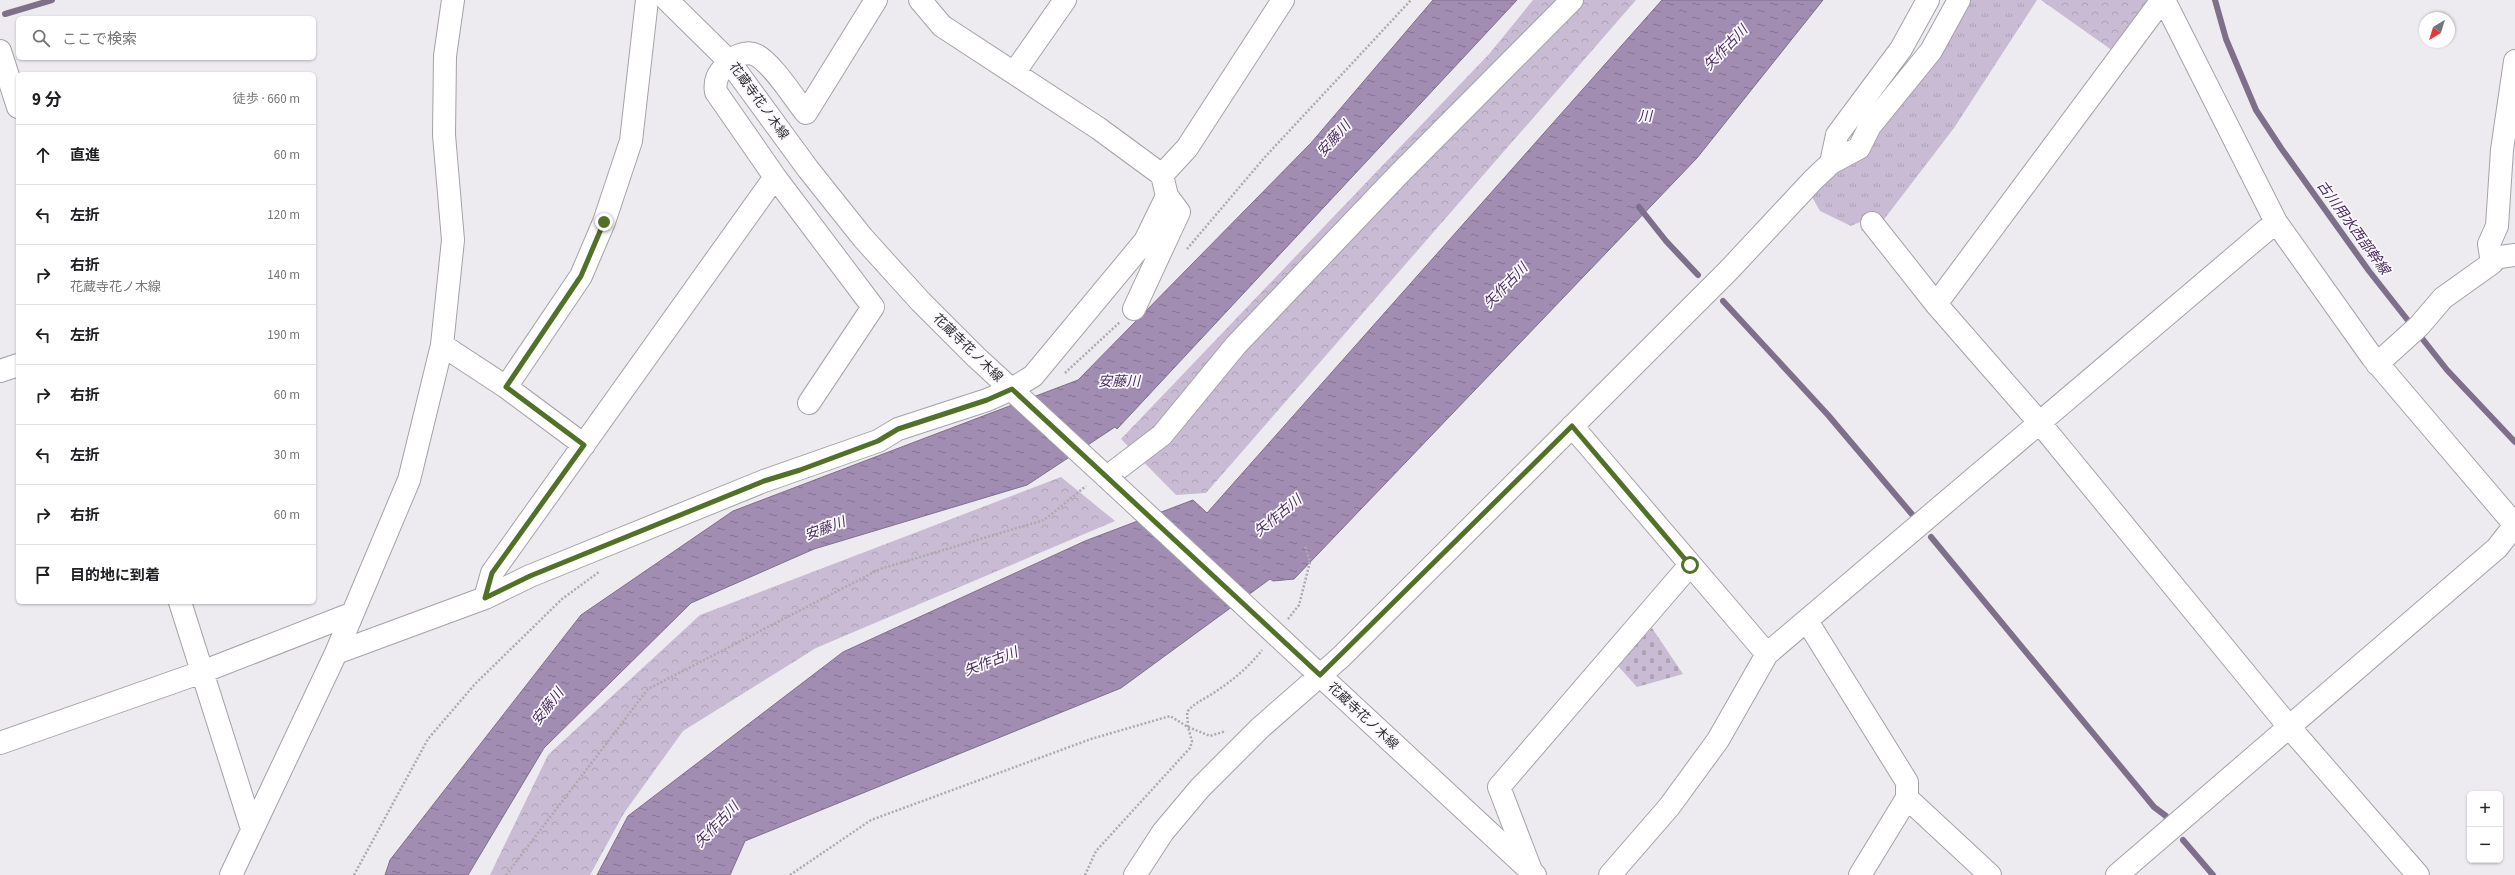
<!DOCTYPE html>
<html lang="ja">
<meta charset="utf-8">
<style>
body{margin:0;font-family:"Source Sans 3","Noto Sans JP",sans-serif;background:#f2f2f2;color:#202124}
.controls{position:absolute;right:12px;bottom:12px;display:grid;overflow:hidden;border-radius:6px;box-shadow:0 1px 3px #0004}
.controls button{width:36px;height:36px;display:grid;place-items:center;padding:0;border:0;border-bottom:1px solid #e0e0e0;background:#fff;color:#202124;font:20px sans-serif}
.compass{position:absolute;left:2419px;top:12px;width:36px;height:36px;border-radius:50%;background:#fff;box-shadow:0 1px 3px #0004;rotate:218deg}
.stop{position:absolute;width:12px;height:12px;margin:-9px;border:3px solid #517127;border-radius:50%;background:#fff}
.stop.end{background:#517127;border-color:#fff;box-shadow:0 1px 4px #0008}
.list{margin:0;padding:0;list-style:none}
h2{display:flex;justify-content:space-between;align-items:center;height:52px;margin:0;padding:0 16px;font-size:17px}
h2 small{font-size:13px;font-weight:400;color:#757577}
.list li{display:grid;grid-template-columns:26px 1fr auto;gap:12px;align-items:center;box-sizing:border-box;height:60px;padding:0 16px;border-top:1px solid #e0e0e0}
.list b{display:block;font-size:15px;white-space:nowrap}
.list p{margin:0;font-size:13px;white-space:nowrap;color:#757577}
.list em{font-size:13px;font-style:normal;color:#757577}
.icon{flex:none;width:22px;height:22px;fill:none;stroke:currentColor;stroke-width:2;stroke-linecap:round;stroke-linejoin:round}
.map{position:relative;flex:none;width:2515px;height:875px;overflow:hidden}
.search{position:absolute;background:#fff;box-shadow:0 1px 3px #0004;left:16px;top:16px;width:300px;height:44px;display:flex;align-items:center;gap:10px;box-sizing:border-box;padding:0 14px;border-radius:6px;color:#757577;font-size:15px}
.panel{position:absolute;background:#fff;box-shadow:0 1px 3px #0004;left:16px;top:72px;width:300px;height:532px;border-radius:6px}
.map>svg:first-child{display:block}
.forest{fill:url(#forest-crowns)}
.cemetery{fill:url(#cemetery-stones)}
.park{fill:url(#park-tufts)}
.water{fill:url(#water-ripples);stroke:#7e6f8a}
.lines{fill:none;stroke-linecap:round;stroke-linejoin:round}
.stream{stroke:#7e6f8a;stroke-width:6}
.minor-casing{stroke:#a5a2a7;stroke-width:24}
.major-casing{stroke:#a5a2a7;stroke-width:24}
.path{stroke:#acaaae;stroke-width:2.5;stroke-dasharray:2 2;stroke-linecap:butt}
.minor{stroke:#fff;stroke-width:22}
.major{stroke:#fff;stroke-width:22}
.major-bridge-casing{stroke:#a5a2a7;stroke-width:24;stroke-linecap:butt}
.major-bridge{stroke:#fff;stroke-width:22}
.route{stroke:#517127;stroke-width:5}
.labels{text-anchor:middle;dominant-baseline:central;stroke-width:3.5;stroke-linejoin:round;paint-order:stroke}
.street-label{font-size:13px;fill:#2c2b2d;stroke:#fbf8fd}
.water-label{font-size:14px;font-style:italic;fill:#492c5d;stroke:#fbf8fd}
</style>
<div class="map">
<svg width="2515" height="875" viewBox="0 0 2515 875">
<defs>
<pattern id="forest-crowns" width="20" height="18" patternUnits="userSpaceOnUse"><rect width="20" height="18" fill="#c8bbd3"/><path d="M2 6a3 3 0 1 1 6 0M12 15a3 3 0 1 1 6 0" fill="none" stroke="#aca1b5"/></pattern>
<pattern id="cemetery-stones" width="16" height="16" patternUnits="userSpaceOnUse"><rect width="16" height="16" fill="#c8bbd3"/><path d="M2 7V4a2 2 0 0 1 4 0v3zM10 15v-3a2 2 0 0 1 4 0v3z" fill="#aca1b5"/></pattern>
<pattern id="park-tufts" width="24" height="20" patternUnits="userSpaceOnUse"><rect width="24" height="20" fill="#c8bbd3"/><path d="M3 7l-1-3M5 7V3M7 7l1-3M15 17l-1-3M17 17v-4M19 17l1-3" fill="none" stroke="#aca1b5"/></pattern>
<pattern id="water-ripples" width="26" height="14" patternUnits="userSpaceOnUse"><rect width="26" height="14" fill="#a18cb2"/><path d="M2 4q2-2 4 0t4 0M15 11q2-2 4 0t4 0" fill="none" stroke="#837391"/></pattern>
</defs>
<rect width="100%" height="100%" fill="#eeebf0"/>
<path class="forest" d="M1533,0H1636L1206,493L1176,495L1121,439L1490,53Z
M2041,0H2150L2113,51Z
M1061,477L1115,521L816,648L683,731L624,813L590,875H490L548,755L700,615Z"/>
<path class="cemetery" d="M1652,628L1683,674L1637,687L1617,665Z"/>
<path class="park" d="M1968,0H2037L1954,128L1872,235L1861,230L1867,219L1851,226L1820,211L1812,197L1845,164Z"/>
<path class="water" d="M1433,0H1517L1117,429L1115,427L1027,485L814,549L691,603L544,748L468,875H385L390,860L581,615L733,511L1078,380L1311,143Z
M1662,0H1823L1697,158L1294,579L1273,581L1270,579L1121,688L745,841L730,875H597L628,816L843,652L1085,541L1193,500L1207,513Z"/>
<g class="lines">
<path class="stream" d="M2215,0L2226,39L2256,110L2281,148L2369,271L2447,370L2515,442
M5,14L52,0
M1639,207L1666,241L1698,275
M1723,301L1828,415L1916,519
M1931,537L2154,807L2166,816L2168,823
M2183,840L2213,875"/>
<defs>
<path id="minor" d="M2164,0L2276,222L2372,357L2515,525
M0,51L18,107
M1014,73L1065,0
M1831,163L1837,135L1901,49L1928,0
M1162,175L1187,148L1283,0
M1872,223L1936,304L2039,422L2290,728L2418,875
M2493,258L2515,255
M1936,304L2162,0
M1134,309L1179,212L1167,196
M442,345L506,387L584,445
M2377,364L2419,326L2443,298L2492,263L2489,244L2497,226L2502,150L2515,61
M0,371L18,365
M506,387L581,276L604,222L631,141L647,0
M809,403L873,307L775,177L716,92C714,80 718,74 726,65C732,57 746,50 756,55C773,64 793,97 806,113L876,0
M1572,426L1767,654
M1107,477L1162,435L1236,345L1399,174L1572,0
M485,598L492,573L775,177
M180,602L252,829
M1807,621L1907,782V798L1860,875
M336,653L485,598L530,576L764,481L878,441L898,429L987,400L1012,389L1033,376L1145,241L1167,196L1162,175L1098,128L942,26L920,0
M0,743L202,672L351,614
M1907,798L1990,875
M1532,873L1499,787L1690,565
M231,875L336,653L409,480L442,345L453,240L444,135L445,56L453,0
M1135,875L1163,832L1200,788L1260,728L1341,657L1728,271L1814,179L1831,163L1859,148L1870,126L1931,51L1959,0
M1610,875L1669,807L1718,740L1767,654L2276,222
M2117,875L2497,548L2515,525"/>
<path id="major" d="M667,0L729,61L808,169L863,238L921,302L976,357L1114,484
M1312,668L1535,875"/>
</defs>
<use href="#minor" class="minor-casing"/>
<use href="#major" class="major-casing"/>
<path class="path" d="M1187,249L1265,157L1411,0
M1065,373L1120,322
M1288,619L1299,605L1310,562L1305,546
M1188,727L1187,712C1195,702 1205,699 1215,692C1233,680 1249,667 1262,650
M354,875L428,739L475,684L562,599L599,572
M506,875L648,689L880,569L1044,520L1086,486
M790,875L871,820L1091,739L1170,716L1188,727
M1085,875L1096,851L1190,748L1192,741L1188,727L1210,736L1226,731"/>
<use href="#minor" class="minor"/>
<use href="#major" class="major"/>
<defs>
<path id="major-bridge" d="M1114,484L1312,668"/>
</defs>
<use href="#major-bridge" class="major-bridge-casing"/>
<use href="#major-bridge" class="major-bridge"/>
</g>
<g class="lines">
<path class="route" d="M604,222L581,276L506,387L584,445L492,573L485,598L530,576L764,481L800,470L878,441L898,429L987,400L1012,389L1320,675L1572,426L1690,565"/>
</g>
<g class="labels">
<g class="street-label">
<text transform="translate(759 101) rotate(54)">花蔵寺花ノ木線</text>
<text transform="translate(968 348) rotate(44)">花蔵寺花ノ木線</text>
<text transform="translate(1363 716) rotate(43)">花蔵寺花ノ木線</text>
</g>
<g class="water-label">
<text transform="translate(1726 48) rotate(-46)">矢作古川</text>
<text x="1645" y="117">川</text>
<text transform="translate(1334 139) rotate(-48)">安藤川</text>
<text transform="translate(2353 228) rotate(54)">古川用水西部幹線</text>
<text transform="translate(1506 286) rotate(-46)">矢作古川</text>
<text x="1119" y="382">安藤川</text>
<text transform="translate(1278 516) rotate(-39)">矢作古川</text>
<text transform="translate(825 529) rotate(-20)">安藤川</text>
<text transform="translate(991 662) rotate(-21)">矢作古川</text>
<text transform="translate(548 707) rotate(-52)">安藤川</text>
<text transform="translate(717 825) rotate(-46)">矢作古川</text>
</g>
</g>
</svg>
<div class="controls">
<button>+</button>
<button>−</button>
</div>
<svg class="compass" viewBox="-18 -18 36 36"><path d="M0-13l5 13h-10z" fill="#e53935"/><path d="M0 13l5-13h-10z" fill="#757577"/></svg>
<div class="stop" style="left:1690px;top:565px"></div>
<div class="stop end" style="left:604px;top:222px"></div>
<div class="search"><svg class="icon" aria-label="search" viewBox="0 0 24 24"><circle cx="10" cy="10" r="6"/><path d="M15 15l6 6"/></svg>ここで検索</div>
<section class="panel">
<h2>9 分<small>徒歩 · 660 m</small></h2>
<ul class="list">
<li><svg class="icon" aria-label="ahead" viewBox="0 0 24 24"><path d="M12 20V5M6 11l6-6 6 6"/></svg><div><b>直進</b></div><em>60 m</em></li>
<li><svg class="icon" aria-label="left" viewBox="0 0 24 24"><path d="M17 20v-9H6M10 6l-5 5 5 5"/></svg><div><b>左折</b></div><em>120 m</em></li>
<li><svg class="icon" aria-label="right" viewBox="0 0 24 24"><path d="M7 20v-9h11M14 6l5 5-5 5"/></svg><div><b>右折</b><p>花蔵寺花ノ木線</p></div><em>140 m</em></li>
<li><svg class="icon" aria-label="left" viewBox="0 0 24 24"><path d="M17 20v-9H6M10 6l-5 5 5 5"/></svg><div><b>左折</b></div><em>190 m</em></li>
<li><svg class="icon" aria-label="right" viewBox="0 0 24 24"><path d="M7 20v-9h11M14 6l5 5-5 5"/></svg><div><b>右折</b></div><em>60 m</em></li>
<li><svg class="icon" aria-label="left" viewBox="0 0 24 24"><path d="M17 20v-9H6M10 6l-5 5 5 5"/></svg><div><b>左折</b></div><em>30 m</em></li>
<li><svg class="icon" aria-label="right" viewBox="0 0 24 24"><path d="M7 20v-9h11M14 6l5 5-5 5"/></svg><div><b>右折</b></div><em>60 m</em></li>
<li><svg class="icon" aria-label="arrive" viewBox="0 0 24 24"><path d="M6 21V4h12l-3 4 3 4H6"/></svg><div><b>目的地に到着</b></div></li>
</ul>
</section>
</div>
